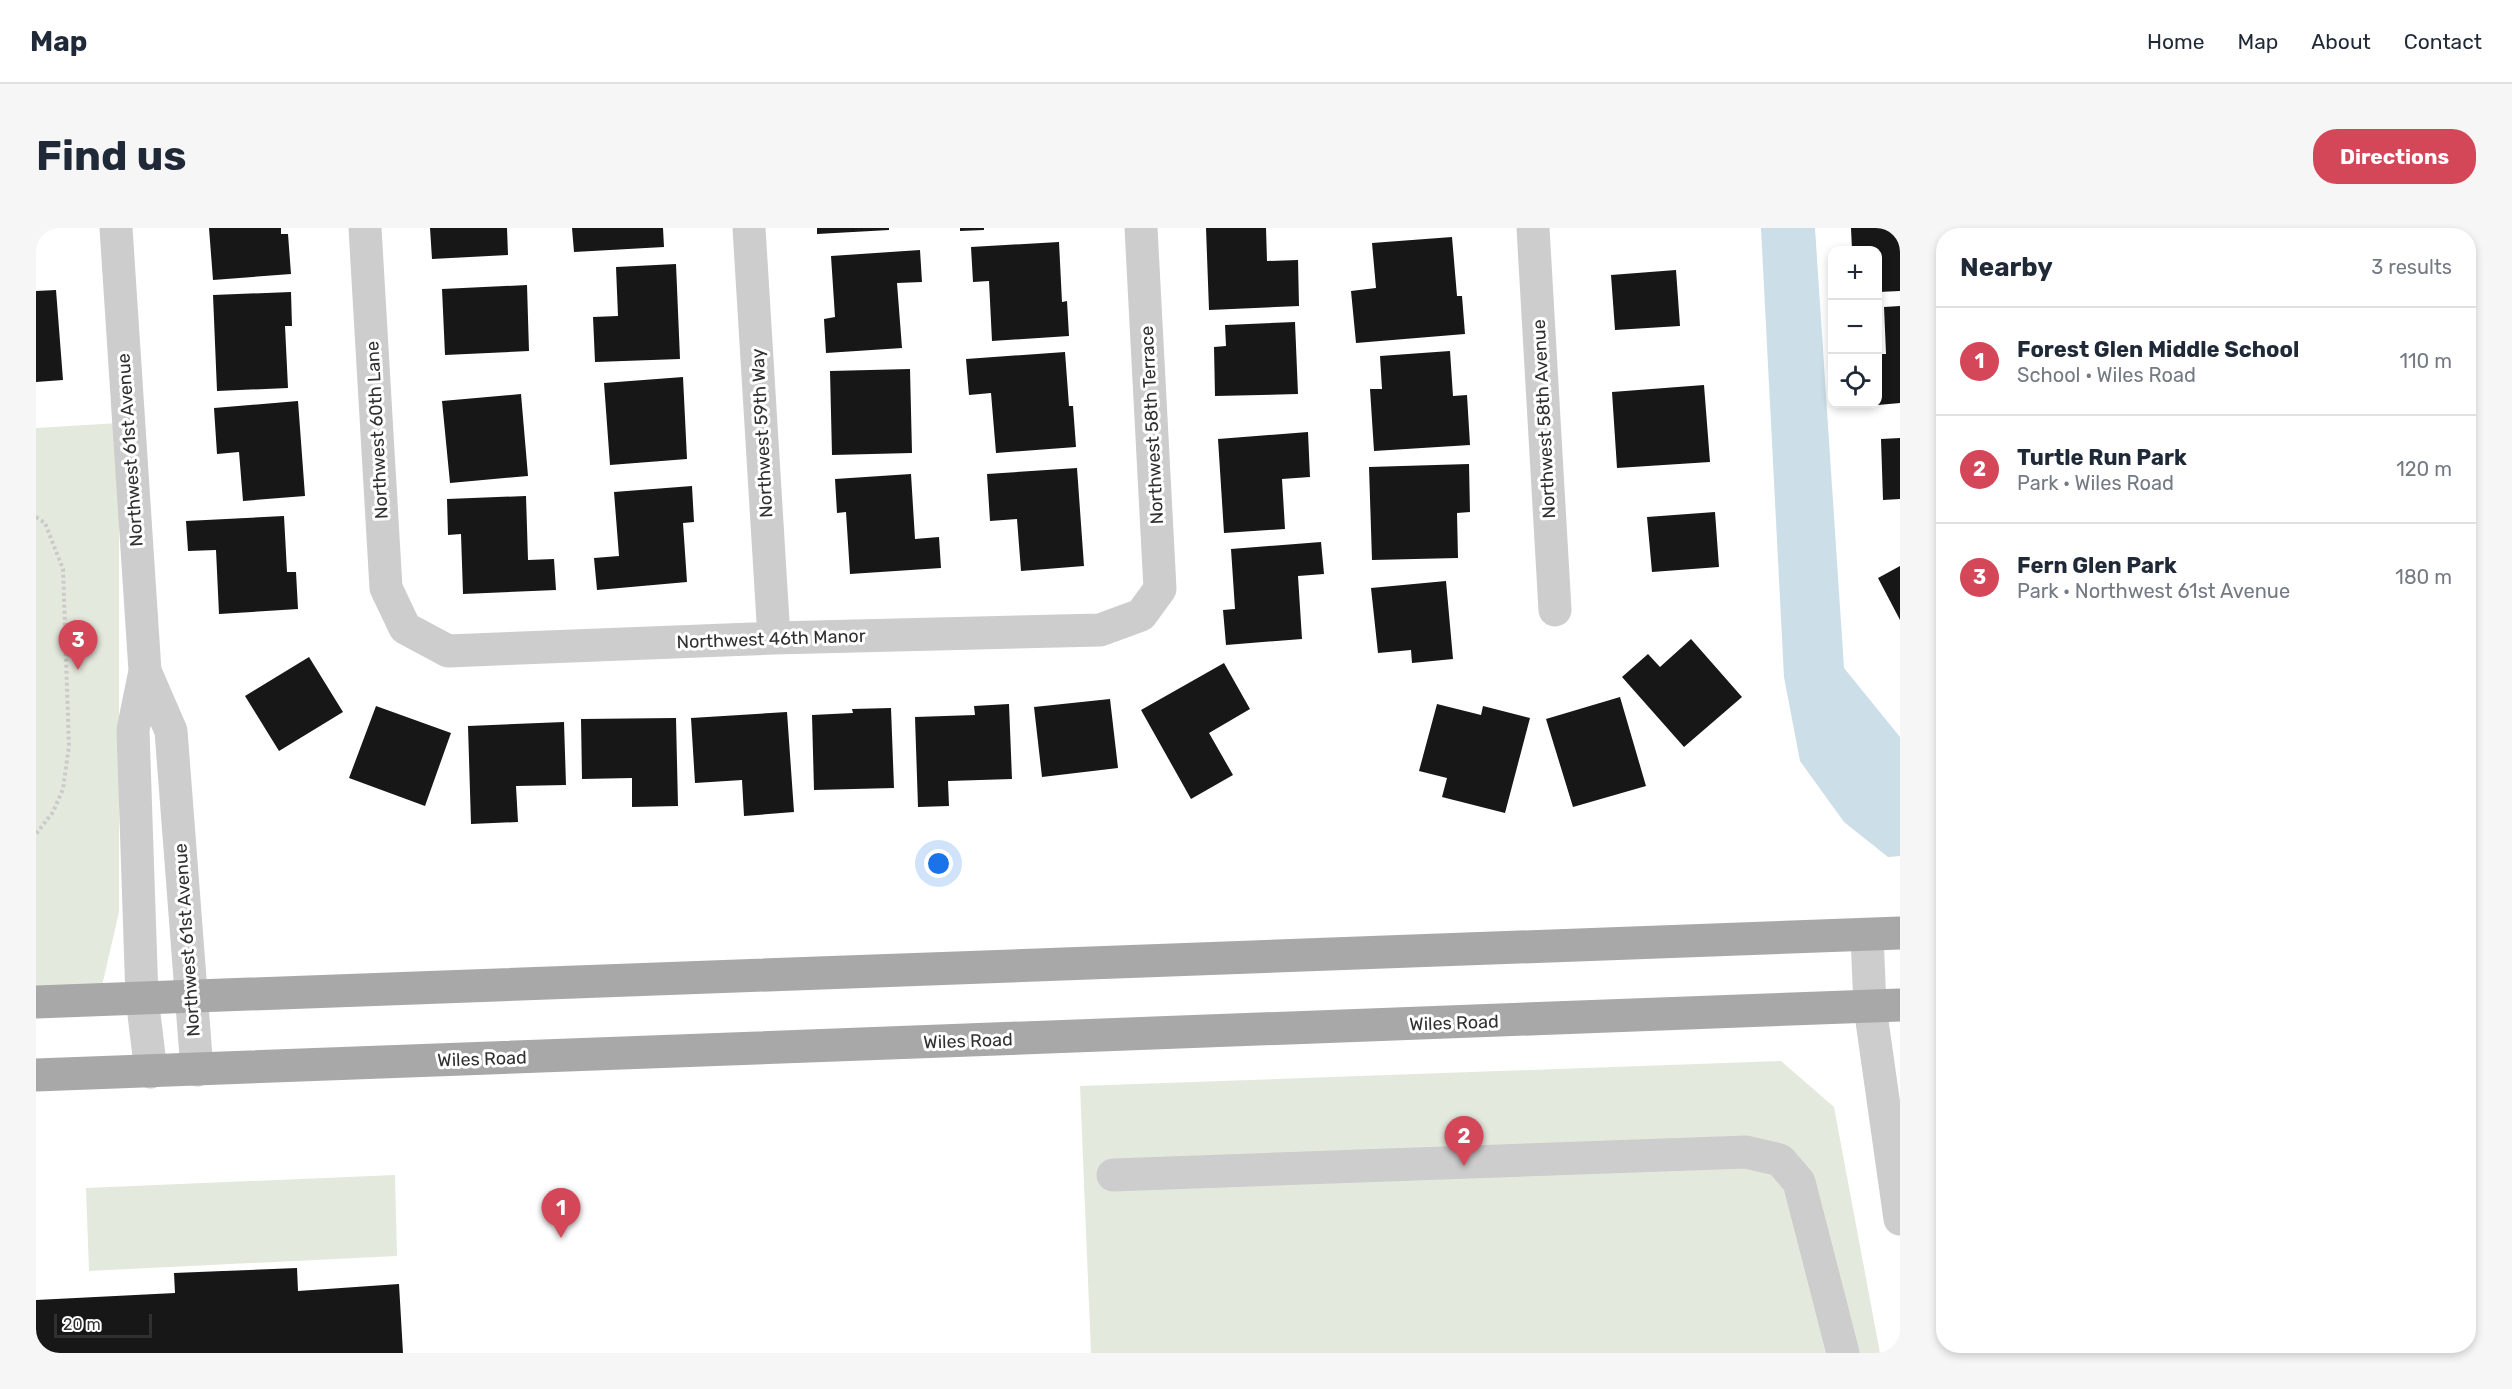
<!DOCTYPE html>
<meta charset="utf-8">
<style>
body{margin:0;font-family:Rubik,sans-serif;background:#f6f6f7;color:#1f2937}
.controls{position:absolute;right:18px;top:18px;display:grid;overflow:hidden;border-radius:12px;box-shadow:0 3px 9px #0003}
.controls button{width:54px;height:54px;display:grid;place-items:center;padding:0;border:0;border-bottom:2px solid #e0e1e3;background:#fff;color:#1f2937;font:30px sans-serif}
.scale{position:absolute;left:18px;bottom:15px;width:98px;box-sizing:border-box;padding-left:6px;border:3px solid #303030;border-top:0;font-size:16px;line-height:21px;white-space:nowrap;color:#303030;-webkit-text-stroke:4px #fff;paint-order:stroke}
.you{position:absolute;left:903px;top:636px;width:21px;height:21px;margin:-15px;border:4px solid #fff;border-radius:50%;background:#1a73e8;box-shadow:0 0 0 9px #1a73e833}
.badge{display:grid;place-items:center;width:39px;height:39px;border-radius:50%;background:#d34759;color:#fff;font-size:20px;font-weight:700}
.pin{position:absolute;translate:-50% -50px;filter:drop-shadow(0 2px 3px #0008)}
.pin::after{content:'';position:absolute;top:32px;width:21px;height:18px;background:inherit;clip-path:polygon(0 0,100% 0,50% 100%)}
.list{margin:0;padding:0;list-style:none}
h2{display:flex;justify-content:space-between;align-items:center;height:78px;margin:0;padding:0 24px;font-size:26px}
h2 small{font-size:20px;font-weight:400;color:#747a83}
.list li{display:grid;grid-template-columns:39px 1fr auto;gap:18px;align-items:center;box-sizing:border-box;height:108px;padding:0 24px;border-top:2px solid #e0e1e3}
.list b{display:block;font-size:22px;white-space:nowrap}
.list p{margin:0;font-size:20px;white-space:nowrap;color:#747a83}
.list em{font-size:20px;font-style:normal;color:#747a83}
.icon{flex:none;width:33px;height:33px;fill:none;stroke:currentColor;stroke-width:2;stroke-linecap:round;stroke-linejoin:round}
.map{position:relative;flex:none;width:1864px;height:1125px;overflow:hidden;border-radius:24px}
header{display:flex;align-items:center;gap:36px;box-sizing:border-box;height:84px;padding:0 30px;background:#fff;border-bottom:2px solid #e0e1e3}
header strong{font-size:28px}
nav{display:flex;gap:33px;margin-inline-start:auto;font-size:21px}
.intro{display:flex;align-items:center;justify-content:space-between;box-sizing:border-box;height:144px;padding:0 36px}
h1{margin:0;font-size:42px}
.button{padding:15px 27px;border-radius:24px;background:#d34759;color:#fff;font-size:21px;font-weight:700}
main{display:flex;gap:36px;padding:0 36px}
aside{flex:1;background:#fff;border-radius:24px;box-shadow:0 3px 9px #0003}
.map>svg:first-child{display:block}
.green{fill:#e4e9dd}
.water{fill:#ccdee7}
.building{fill:#171717}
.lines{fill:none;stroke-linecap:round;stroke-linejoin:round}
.path{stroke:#cacaca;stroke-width:4;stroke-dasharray:3 3;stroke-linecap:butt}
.minor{stroke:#cdcdcd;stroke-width:33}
.major{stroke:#a8a8a8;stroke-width:33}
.labels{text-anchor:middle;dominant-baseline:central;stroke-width:6;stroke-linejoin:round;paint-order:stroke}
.street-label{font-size:18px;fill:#303030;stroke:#fff}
</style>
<header>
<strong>Map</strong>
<nav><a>Home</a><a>Map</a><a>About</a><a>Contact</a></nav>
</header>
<div class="intro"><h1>Find us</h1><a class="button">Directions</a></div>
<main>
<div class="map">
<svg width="1864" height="1125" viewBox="0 0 1864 1125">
<rect width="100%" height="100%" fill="#fff"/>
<path class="green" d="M83,195V684L66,758L0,759V200Z
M1745,833L1798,879L1844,1125H1055L1044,858Z
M359,947L361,1028L53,1043L50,960Z"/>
<path class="water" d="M1725,0H1779L1808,440L1864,509V628L1852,629L1808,594L1764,533L1748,449Z"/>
<path class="building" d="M173,0H245V6H252L255,46L177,52Z
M394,0H471L472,27L396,31Z
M536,0H627L628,19L538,24Z
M781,0H853V2L781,6Z
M924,0H948V2L924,3Z
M1170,0H1230L1231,33L1262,32L1263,78L1173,82Z
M1815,0H1864V63L1842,64V22H1816Z
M1416,9L1421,68H1426L1429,106L1320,115L1315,63L1340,60L1336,15Z
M1023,14L1026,74L1031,73L1033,108L956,113L953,53L937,54L935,19Z
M884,22L886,54L861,55L866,120L790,125L788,91L799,89L795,28Z
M640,36L644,131L559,134L557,89L582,88L580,39Z
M1640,42L1644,98L1579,102L1575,47Z
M491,57L493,123L409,127L406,61Z
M20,62L27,152L0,154V63Z
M255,64L256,98H249L252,160L181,163L177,67Z
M1864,78V175L1842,177V126H1850L1848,79Z
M1259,94L1262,166L1179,168L1178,119L1190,118L1189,97Z
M1414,123L1417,168L1431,167L1434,217L1338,223L1334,161H1346L1344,128Z
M1029,124L1033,178H1037L1040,219L960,225L955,165L933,167L930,131Z
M874,141L876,225L796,227L794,143Z
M647,149L651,231L574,237L568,155Z
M1668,157L1674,234L1581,240L1576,164Z
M485,166L492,248L414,255L406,173Z
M262,173L269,268L207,273L203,224L181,226L178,180Z
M1272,204L1274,249L1246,251L1249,301L1188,305L1182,211Z
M1864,210V271L1847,272L1845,211Z
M1433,236L1434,284L1421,285L1422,330L1336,332L1333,239Z
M1041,240L1048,338L985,343L981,291L954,293L951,246Z
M875,246L879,311L903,309L905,340L814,346L810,284L801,285L799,251Z
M656,258L658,294L647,295L651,354L561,362L558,330L583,328L578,264Z
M490,268L492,332L518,331L520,362L427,366L425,306L412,307L411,271Z
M1679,284L1683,339L1616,344L1611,289Z
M248,288L251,344H260L262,381L183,386L180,322L152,323L150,293Z
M1285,314L1288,346L1262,348L1266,411L1190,417L1187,382L1199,381L1195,321Z
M1864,338V392L1842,350Z
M1410,353L1417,431L1376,435L1375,422L1342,425L1335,360Z
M1655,411L1706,469L1648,519L1586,449L1612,426L1624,439Z
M273,429L307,484L243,523L209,468Z
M1188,435L1214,481L1173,505L1197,547L1155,571L1105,482Z
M1584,469L1610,558L1537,579L1510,491Z
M1074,471L1082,540L1006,549L998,479Z
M973,476L976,551L912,553L913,578L882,579L879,489L939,487L938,478Z
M1401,476L1445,487L1447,478L1494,490L1469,585L1406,569L1411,550L1383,543Z
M340,478L415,505L389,578L313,550Z
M855,480L858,560L778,562L776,487L817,485L816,481Z
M751,484L758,584L708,588L706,552L659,555L655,490Z
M640,490L642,578L596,579V550L546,551L545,491Z
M528,494L530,557L480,558L482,594L435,596L432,498Z
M261,1040L262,1063L363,1056L367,1125H0V1072L139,1065L138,1045Z"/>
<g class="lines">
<path class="path" d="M0,289L9,295L27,341L33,518L27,561L17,584L0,606"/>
<path class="minor" d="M80,0L109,443L97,502L106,770L115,844
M329,0L350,360L369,400L412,423L738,410L1064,402L1105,387L1124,361L1105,0
M713,0L738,410
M1497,0L1519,382
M109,443L135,503L161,842
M1831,707L1834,779L1864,991
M1077,947L1710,924L1744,932L1763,954L1807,1125"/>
<path class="major" d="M0,774L1864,705
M0,847L1864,777"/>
</g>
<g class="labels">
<g class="street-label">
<text transform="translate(1508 191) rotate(-93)">Northwest 58th Avenue</text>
<text transform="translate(1116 197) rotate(-93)">Northwest 58th Terrace</text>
<text transform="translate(341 202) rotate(-93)">Northwest 60th Lane</text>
<text transform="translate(726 205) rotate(-93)">Northwest 59th Way</text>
<text transform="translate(94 222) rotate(-94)">Northwest 61st Avenue</text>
<text transform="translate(735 411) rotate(-2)">Northwest 46th Manor</text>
<text transform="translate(151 712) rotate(-94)">Northwest 61st Avenue</text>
<text transform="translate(1418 795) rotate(-2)">Wiles Road</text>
<text transform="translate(932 813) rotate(-2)">Wiles Road</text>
<text transform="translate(446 831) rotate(-2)">Wiles Road</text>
</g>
</g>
</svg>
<div class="controls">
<button>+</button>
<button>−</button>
<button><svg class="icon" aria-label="locate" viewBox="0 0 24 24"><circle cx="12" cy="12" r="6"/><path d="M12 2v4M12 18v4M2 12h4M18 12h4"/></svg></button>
</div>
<div class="scale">20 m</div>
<div class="you"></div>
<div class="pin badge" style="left:525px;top:1010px">1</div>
<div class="pin badge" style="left:1428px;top:938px">2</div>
<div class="pin badge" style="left:42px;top:442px">3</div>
</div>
<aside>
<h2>Nearby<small>3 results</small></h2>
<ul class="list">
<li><span class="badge">1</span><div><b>Forest Glen Middle School</b><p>School · Wiles Road</p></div><em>110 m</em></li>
<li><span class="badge">2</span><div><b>Turtle Run Park</b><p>Park · Wiles Road</p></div><em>120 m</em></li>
<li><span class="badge">3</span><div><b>Fern Glen Park</b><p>Park · Northwest 61st Avenue</p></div><em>180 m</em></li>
</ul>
</aside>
</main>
